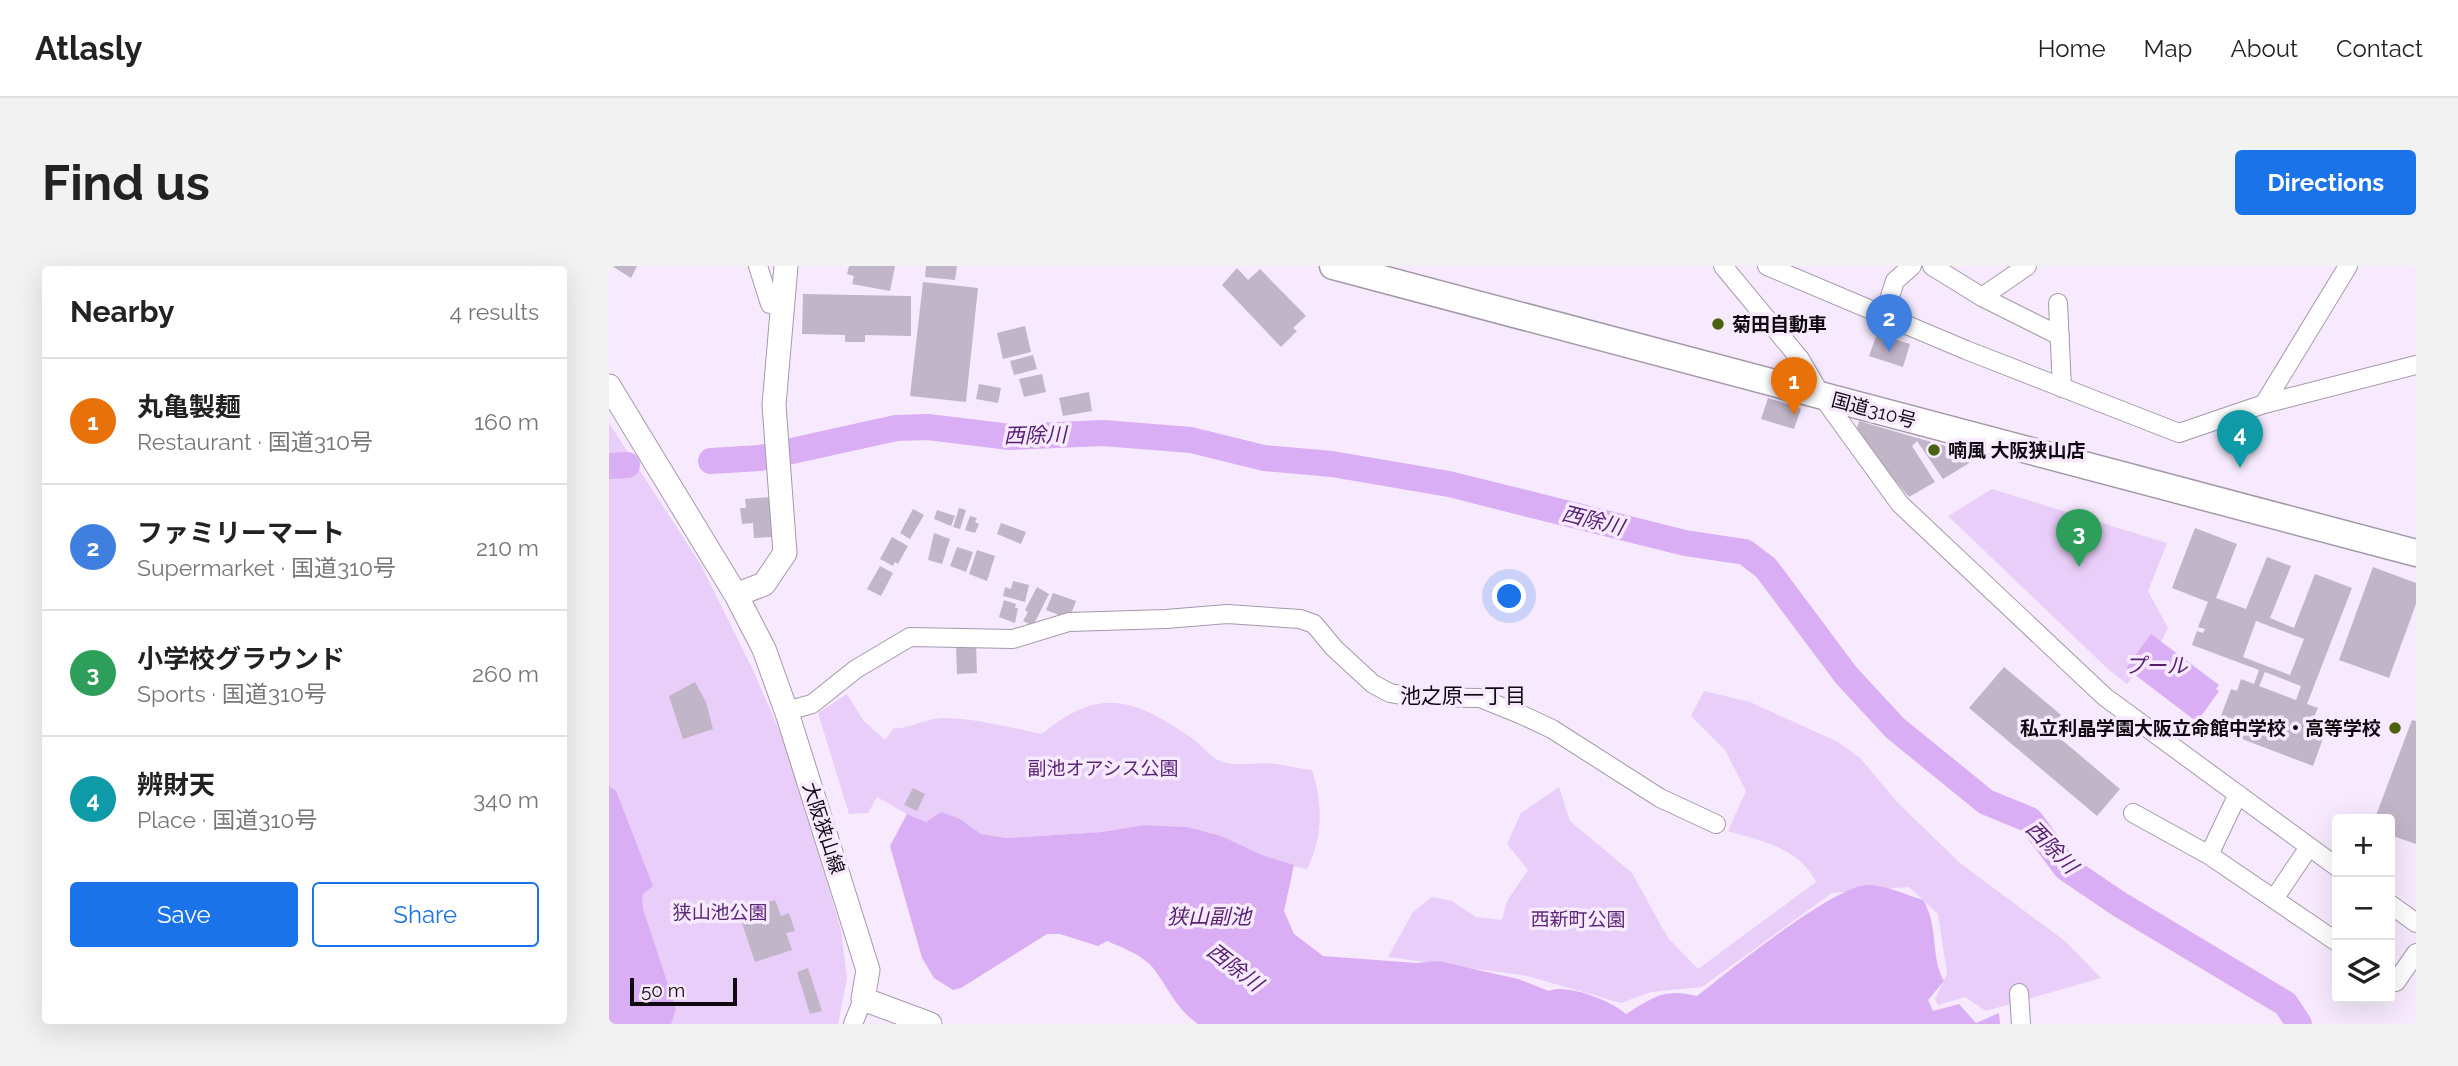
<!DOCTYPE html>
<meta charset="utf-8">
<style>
body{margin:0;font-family:Raleway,"Noto Sans JP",sans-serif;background:#f2f2f2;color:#222}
.controls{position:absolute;right:21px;bottom:21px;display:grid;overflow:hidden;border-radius:7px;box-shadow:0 7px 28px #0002}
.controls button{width:63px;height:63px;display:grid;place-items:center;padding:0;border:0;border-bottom:2px solid #e0e0e0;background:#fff;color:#222;font:35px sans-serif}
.scale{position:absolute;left:21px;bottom:18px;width:107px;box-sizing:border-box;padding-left:7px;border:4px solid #0e0a10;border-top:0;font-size:19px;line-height:24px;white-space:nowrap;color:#0e0a10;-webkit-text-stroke:5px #f7eafe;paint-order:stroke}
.you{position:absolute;left:901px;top:331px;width:24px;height:24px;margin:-18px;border:5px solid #fff;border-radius:50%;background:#1a73e8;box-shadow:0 0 0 10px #1a73e833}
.badge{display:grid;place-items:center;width:46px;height:46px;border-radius:50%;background:#1a73e8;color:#fff;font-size:23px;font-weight:700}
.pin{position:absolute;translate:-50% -58px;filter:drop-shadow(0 2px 4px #0008)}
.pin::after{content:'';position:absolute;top:37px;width:24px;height:21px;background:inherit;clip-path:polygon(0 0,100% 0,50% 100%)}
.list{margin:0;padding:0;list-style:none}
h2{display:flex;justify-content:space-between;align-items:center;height:91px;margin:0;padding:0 28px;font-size:30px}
h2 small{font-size:23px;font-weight:400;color:#767676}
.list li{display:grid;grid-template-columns:46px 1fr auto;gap:21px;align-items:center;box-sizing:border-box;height:126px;padding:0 28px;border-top:2px solid #e0e0e0}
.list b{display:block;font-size:26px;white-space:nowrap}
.list p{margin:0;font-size:23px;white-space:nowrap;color:#767676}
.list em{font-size:23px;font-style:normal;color:#767676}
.actions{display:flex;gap:14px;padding:21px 28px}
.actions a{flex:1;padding:16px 0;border:2px solid #1a73e8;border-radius:7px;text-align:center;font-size:24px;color:#1a73e8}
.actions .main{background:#1a73e8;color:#fff}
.icon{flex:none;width:38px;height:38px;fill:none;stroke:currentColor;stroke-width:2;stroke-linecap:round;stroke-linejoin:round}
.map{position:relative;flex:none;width:1807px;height:758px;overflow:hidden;border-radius:7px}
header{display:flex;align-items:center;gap:42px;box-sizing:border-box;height:98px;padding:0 35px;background:#fff;border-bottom:2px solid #e0e0e0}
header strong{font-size:33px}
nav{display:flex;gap:38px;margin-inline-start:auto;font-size:24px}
.intro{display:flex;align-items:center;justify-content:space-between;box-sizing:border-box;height:168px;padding:0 42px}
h1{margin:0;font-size:49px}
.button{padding:18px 32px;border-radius:7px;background:#1a73e8;color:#fff;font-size:24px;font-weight:700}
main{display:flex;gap:42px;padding:0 42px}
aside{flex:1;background:#fff;border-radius:7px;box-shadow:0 7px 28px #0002}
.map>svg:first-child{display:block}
.green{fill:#e9cef9}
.water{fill:#daaef4}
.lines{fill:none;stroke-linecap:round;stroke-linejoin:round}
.river{stroke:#daaef4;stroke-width:26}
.building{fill:#c1b5c8;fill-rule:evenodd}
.minor-casing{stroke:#a499ab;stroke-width:20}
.major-casing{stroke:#a499ab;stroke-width:25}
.highway-casing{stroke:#a499ab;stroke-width:29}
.minor{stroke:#fff;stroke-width:18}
.major{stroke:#fff;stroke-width:23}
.highway{stroke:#fff;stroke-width:26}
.poi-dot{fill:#4a6210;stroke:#f7eafe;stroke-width:2.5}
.labels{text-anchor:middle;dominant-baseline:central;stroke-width:7;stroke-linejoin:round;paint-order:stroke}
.poi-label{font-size:19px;font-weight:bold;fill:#0e0a10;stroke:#f7eafe;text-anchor:start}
.street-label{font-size:19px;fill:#0e0a10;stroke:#f7eafe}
.park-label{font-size:19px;fill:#5d2778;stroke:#f7eafe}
.water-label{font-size:21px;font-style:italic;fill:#561f70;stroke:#f7eafe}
.neighbourhood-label{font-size:21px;fill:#0e0a10;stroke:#f7eafe}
</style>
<header>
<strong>Atlasly</strong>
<nav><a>Home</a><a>Map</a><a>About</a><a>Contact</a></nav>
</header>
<div class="intro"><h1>Find us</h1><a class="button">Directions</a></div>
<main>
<aside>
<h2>Nearby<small>4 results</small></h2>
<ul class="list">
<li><span class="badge" style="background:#e8710a">1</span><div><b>丸亀製麺</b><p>Restaurant · 国道310号</p></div><em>160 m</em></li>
<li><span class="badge" style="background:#3f7fe0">2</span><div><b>ファミリーマート</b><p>Supermarket · 国道310号</p></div><em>210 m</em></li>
<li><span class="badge" style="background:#2e9e5b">3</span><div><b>小学校グラウンド</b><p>Sports · 国道310号</p></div><em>260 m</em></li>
<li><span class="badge" style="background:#0f9aa8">4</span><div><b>辨財天</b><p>Place · 国道310号</p></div><em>340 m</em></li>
</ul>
<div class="actions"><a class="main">Save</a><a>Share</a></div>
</aside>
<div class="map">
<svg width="1807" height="758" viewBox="0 0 1807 758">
<rect width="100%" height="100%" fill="#f7eafe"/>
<path class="green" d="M0,157L92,299L143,402L178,482L232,664L238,713L229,758H0Z
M1383,223L1558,277L1539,325L1559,362L1552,376L1542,369L1517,402L1525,409L1518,418L1500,404L1339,250Z
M1095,425L1141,436L1229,476L1251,492L1288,536L1351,597L1456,675L1492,712L1377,745L1356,731L1329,739L1326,733L1338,708L1329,648L1300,621L1223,627L1093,721L1042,726L1012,737L918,710L779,691L804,646L823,631L843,635L867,651L893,654L898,635L919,604L898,578L912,547L950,521L961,555L1023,607L1059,672L1089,703L1207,616C1191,582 1153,575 1119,565L1137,525L1116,484L1082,450Z
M238,428L254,454L276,474L285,462C297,464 318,452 334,452C367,452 401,462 433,468C491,419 526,433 583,472C591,478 599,488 607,493C624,503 647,495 666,498C679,499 690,503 703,504C714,536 714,572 698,603L673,598L578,561L535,559L493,566L397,572L372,568L351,553L330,550L317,556L308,554L268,531L259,547L240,548L209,447Z"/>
<path class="water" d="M1542,368L1610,419L1607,423L1610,425L1588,456L1517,402Z
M0,520L7,525L44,620L33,629L34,643L67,743L62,758H0Z
M332,546L351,553L372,568L397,572L493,566L535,559L578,561L612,570L655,590L685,599L675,645L685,668L714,690L807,697L829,695L909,713L940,725C957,717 1003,735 1017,748C1045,731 1055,722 1088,730C1119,706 1227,617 1261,619C1278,620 1298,629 1314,634C1330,659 1321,692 1335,715L1319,734L1324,745L1350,738L1367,757L1390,747L1391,758H589C567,743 560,723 545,703C534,689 514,682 498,675L489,680L451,668H438L352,722L344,724L325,712L313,692L281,580L298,548L317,556Z"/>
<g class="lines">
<path class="river" d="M102,195L151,192L287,162L319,161L401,171L494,167L582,174L655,192L723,198L840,218L1076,277L1136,286L1157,302L1237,409L1286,462L1377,536L1421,554L1457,602L1510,638L1677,738L1690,758
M0,200L18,199"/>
</g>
<path class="building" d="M3,0H28L22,12Z
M240,0H286L281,25L243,18L245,10L238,8Z
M317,0H348L346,14L316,11Z
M628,2L639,14L651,3L697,50L684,62L688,65L672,81L613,19Z
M314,16L369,22L357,136L301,130Z
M194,28L302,30V70L256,69V76H236V69L193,68Z
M416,60L422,86L394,93L388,67Z
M1268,68L1301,78L1294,101L1260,90Z
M424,89L428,103L405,109L401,95Z
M433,108L437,126L415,131L410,113Z
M370,118L392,122L389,137L367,133Z
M480,126L483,145L454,150L450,132Z
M1159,132L1192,143L1185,163L1152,153Z
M1250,155L1305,171L1372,190L1334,213L1308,175L1303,180L1326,216L1300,231L1271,197L1248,162Z
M161,231L164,271L145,272L144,257L133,258L131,242H137L136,233Z
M350,242L357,244L351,263L344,261Z
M304,243L315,249L301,273L291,267Z
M328,244L346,250L342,260L325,253Z
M361,250L368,252L366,256L370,258L366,267L356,264Z
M392,257L417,266L412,278L388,268Z
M1586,262L1628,278L1607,332L1637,343L1658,291L1682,300L1661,352L1685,362L1706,308L1743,322L1698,438L1709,442L1704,453L1719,459L1704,500L1607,463L1622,423L1628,425L1632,413L1645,418L1650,404L1583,379L1588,365L1594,367L1596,363L1589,361L1599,336L1563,322ZM1647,355L1695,373L1681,409L1634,391ZM1656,406L1692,420L1687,434L1650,420Z
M325,267L341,273L333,298L319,294Z
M283,271L299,280L289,298L286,296L284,300L271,293Z
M348,281L364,286L357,306L341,300Z
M368,284L386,290L378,315L360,308Z
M271,300L284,307L272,330L258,323Z
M1764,301L1807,317V338L1780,412L1730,394Z
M404,315L420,319L416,336L394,330L396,321L402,323Z
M428,321L440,328L424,360L414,355L419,346L416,344Z
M444,327L467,335L460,353L437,344Z
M395,334L407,338L406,342H409L406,357L390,351Z
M367,378L368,407L348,408L347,379Z
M1395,401L1452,449L1440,463L1511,523L1488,550L1360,442Z
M86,416L97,436L104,463L74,473L60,430Z
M1803,454L1807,455V578L1781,569V553L1766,552Z
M304,522L316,528L308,545L295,539Z
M166,634L172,650L180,647L186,665L177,667L183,684L146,696L129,645Z
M199,702L213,745L201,748L188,706Z"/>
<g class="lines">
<defs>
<path id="minor" d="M149,0L161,38L172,40
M1114,0L1191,93L1212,129L1291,238L1496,431L1728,601
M1158,0L1357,84L1570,167L1655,138L1807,99
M1323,0L1373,31L1451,70
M1373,31L1418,0
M1449,37L1453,122
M1275,49L1286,15L1303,0
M1655,138L1739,0
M178,445L203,438L247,403L301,371L404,373L460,356L557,353L618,348L691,353L705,358L725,382L764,418L781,427L803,431L871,432L913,449L943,463L1051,532L1107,558
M1629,528L1600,589L1728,676
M1524,547L1600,589
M1665,633L1700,581
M1781,638L1807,657
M1781,712L1787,716L1807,687
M1410,727L1412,758
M244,758L254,733"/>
<path id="major" d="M0,120L127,329L155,383L179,450L259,704L254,733L321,758
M127,329L155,318L176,287L165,139L177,0"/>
<path id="highway" d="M724,0L1807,287"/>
</defs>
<use href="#minor" class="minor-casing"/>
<use href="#major" class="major-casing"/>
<use href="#highway" class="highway-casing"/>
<use href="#minor" class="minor"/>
<use href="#major" class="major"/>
<use href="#highway" class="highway"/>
</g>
<g class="poi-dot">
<circle cx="1109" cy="58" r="7"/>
<circle cx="1325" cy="184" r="7"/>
<circle cx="1786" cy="462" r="7"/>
</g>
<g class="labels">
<g class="poi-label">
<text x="1123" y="58">菊田自動車</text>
<text x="1339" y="184">喃風 大阪狭山店</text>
<text x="1772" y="462" text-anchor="end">私立利晶学園大阪立命館中学校・高等学校</text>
</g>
<g class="street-label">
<text transform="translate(1265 144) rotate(15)">国道310号</text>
<text transform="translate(215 562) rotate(72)">大阪狭山線</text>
</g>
<g class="park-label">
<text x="494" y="502">副池オアシス公園</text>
<text x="111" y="646">狭山池公園</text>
<text x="969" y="653">西新町公園</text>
</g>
<g class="water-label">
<text transform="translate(426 169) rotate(-1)">西除川</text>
<text transform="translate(984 254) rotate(14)">西除川</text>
<text x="1547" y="399">プール</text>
<text transform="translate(1443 581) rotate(46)">西除川</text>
<text x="600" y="650">狭山副池</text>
<text transform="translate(626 701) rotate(38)">西除川</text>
</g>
<g class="neighbourhood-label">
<text x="854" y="429">池之原一丁目</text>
</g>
</g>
</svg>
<div class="controls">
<button>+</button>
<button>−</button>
<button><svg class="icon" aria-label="layers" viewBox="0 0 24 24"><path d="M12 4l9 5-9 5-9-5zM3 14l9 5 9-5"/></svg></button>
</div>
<div class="scale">50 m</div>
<div class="you"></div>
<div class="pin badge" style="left:1185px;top:149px;background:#e8710a">1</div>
<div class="pin badge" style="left:1280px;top:86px;background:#3f7fe0">2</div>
<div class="pin badge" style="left:1470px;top:301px;background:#2e9e5b">3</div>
<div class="pin badge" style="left:1631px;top:202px;background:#0f9aa8">4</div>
</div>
</main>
